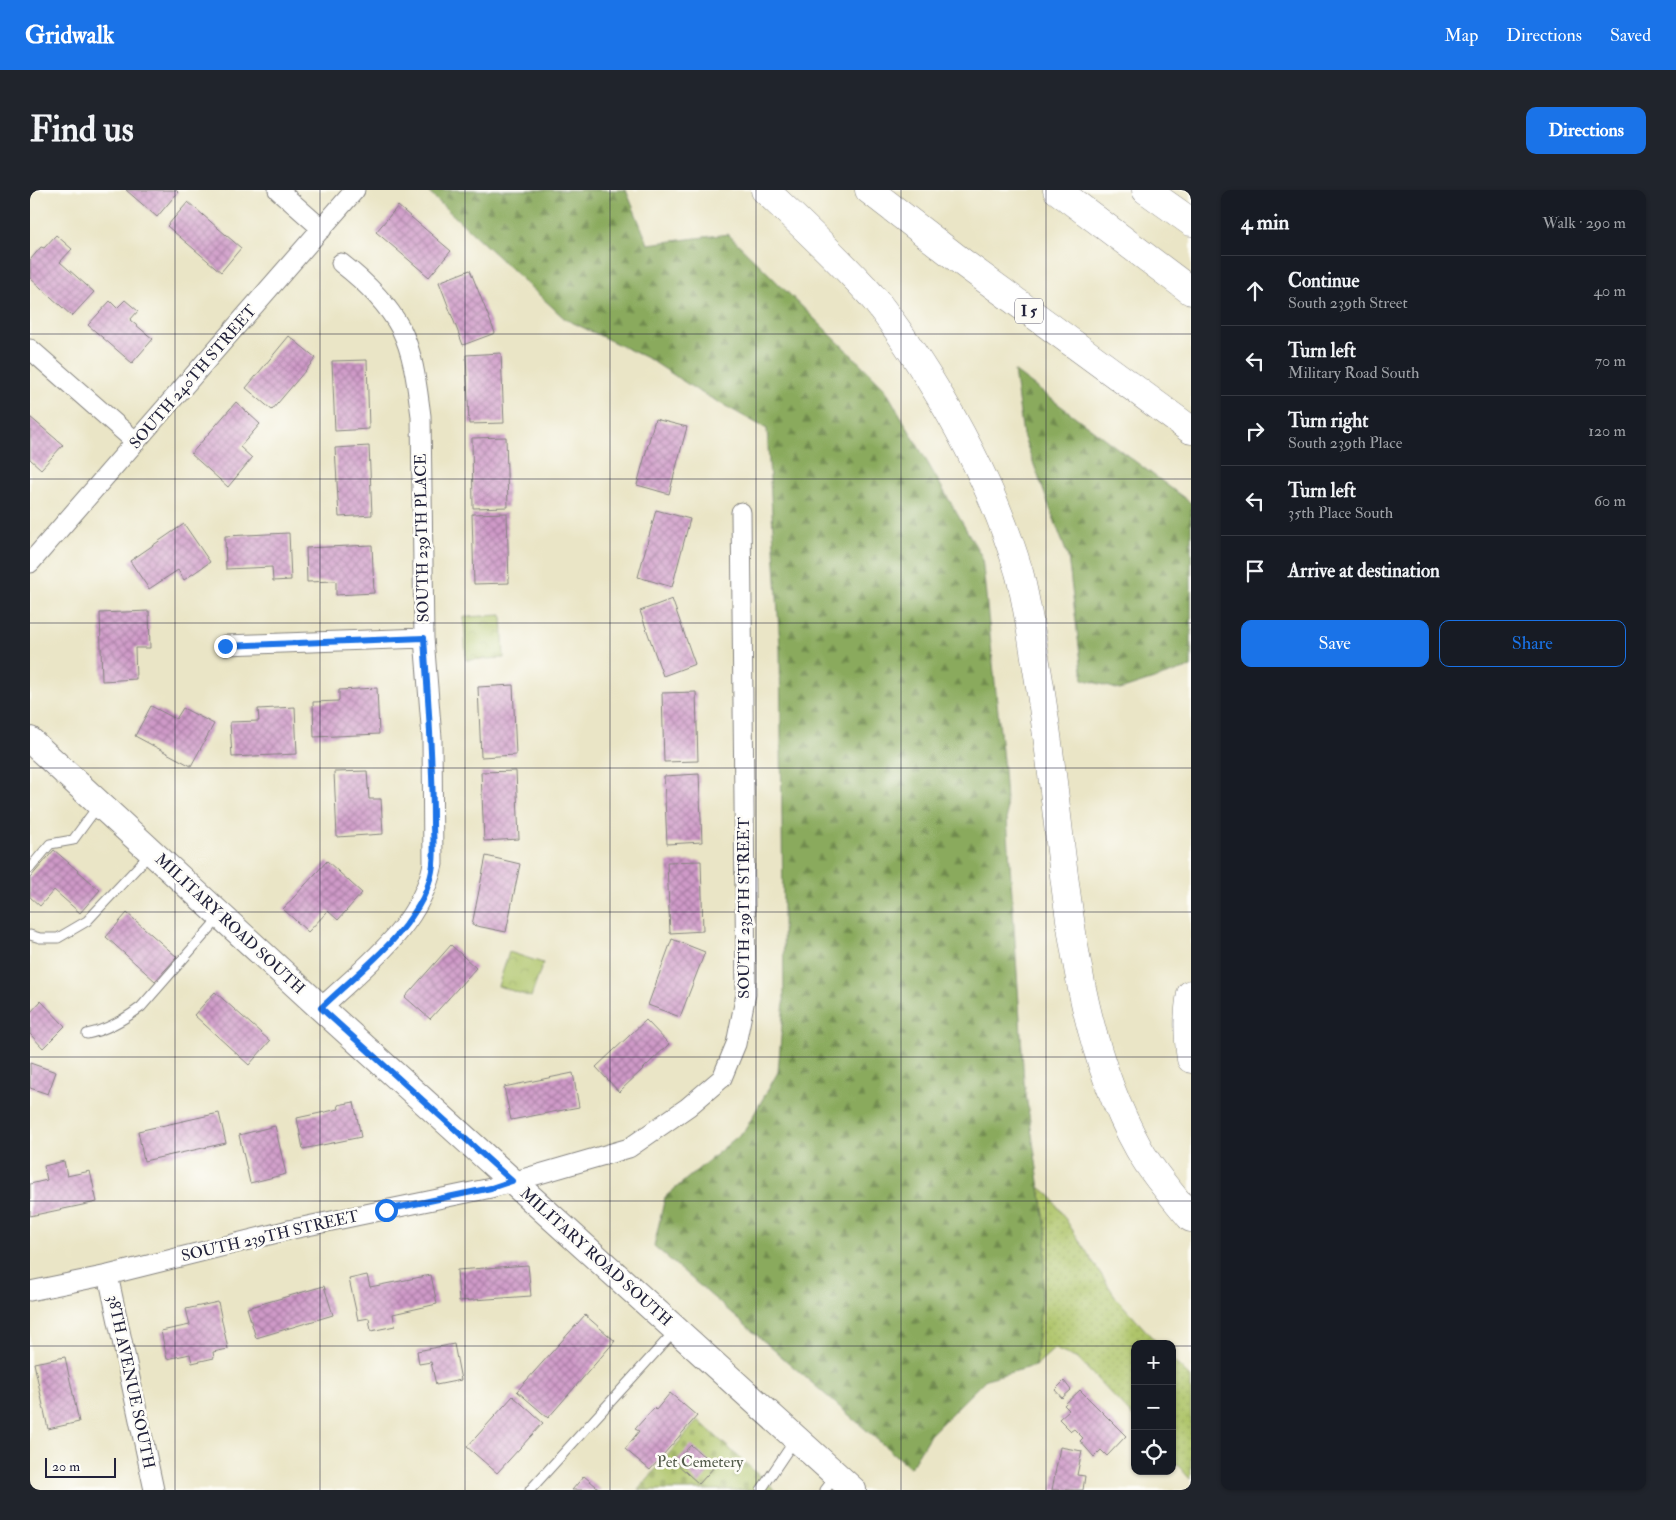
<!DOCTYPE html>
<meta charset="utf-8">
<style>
body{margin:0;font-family:"IM FELL Double Pica",serif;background:#20242c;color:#f1f3f6}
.controls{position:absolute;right:15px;bottom:15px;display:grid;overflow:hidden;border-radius:10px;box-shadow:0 1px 4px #0004}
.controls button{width:45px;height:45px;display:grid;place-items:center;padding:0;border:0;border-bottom:1px solid #363941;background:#171b24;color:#f1f3f6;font:25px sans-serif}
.scale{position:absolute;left:15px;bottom:12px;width:71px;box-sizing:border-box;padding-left:5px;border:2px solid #22223b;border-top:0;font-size:14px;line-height:18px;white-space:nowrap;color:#22223b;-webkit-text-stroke:4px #fdfcf7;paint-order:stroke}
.stop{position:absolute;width:15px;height:15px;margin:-11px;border:4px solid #1a73e8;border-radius:50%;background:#fff}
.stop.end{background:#1a73e8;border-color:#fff;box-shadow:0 1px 5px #0008}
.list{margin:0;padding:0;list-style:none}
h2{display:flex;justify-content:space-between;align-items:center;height:65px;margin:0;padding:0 20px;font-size:21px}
h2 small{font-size:16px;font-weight:400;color:#9ea1a6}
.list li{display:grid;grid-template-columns:32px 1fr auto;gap:15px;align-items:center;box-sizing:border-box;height:70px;padding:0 20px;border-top:1px solid #363941}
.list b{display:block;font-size:19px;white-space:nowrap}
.list p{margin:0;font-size:16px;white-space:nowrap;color:#9ea1a6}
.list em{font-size:16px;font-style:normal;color:#9ea1a6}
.actions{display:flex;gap:10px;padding:15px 20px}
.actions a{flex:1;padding:11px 0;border:1px solid #1a73e8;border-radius:10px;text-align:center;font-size:18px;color:#1a73e8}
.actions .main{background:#1a73e8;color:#fff}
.icon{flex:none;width:28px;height:28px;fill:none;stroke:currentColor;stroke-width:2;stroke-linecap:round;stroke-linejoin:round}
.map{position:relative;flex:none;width:1161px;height:1300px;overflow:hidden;border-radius:10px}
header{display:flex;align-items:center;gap:30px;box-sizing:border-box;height:70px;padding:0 25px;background:#1a73e8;color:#fff}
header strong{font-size:24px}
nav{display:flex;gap:28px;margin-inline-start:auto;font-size:18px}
.intro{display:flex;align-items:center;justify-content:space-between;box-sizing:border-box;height:120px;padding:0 30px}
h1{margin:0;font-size:35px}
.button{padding:12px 22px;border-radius:10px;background:#1a73e8;color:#fff;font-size:18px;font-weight:700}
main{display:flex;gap:30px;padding:0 30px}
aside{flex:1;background:#171b24;border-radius:10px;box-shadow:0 1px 4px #0004}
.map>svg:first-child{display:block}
.grass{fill:url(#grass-dots);stroke:#687352}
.forest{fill:url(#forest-firs);stroke:#56664c}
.cemetery{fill:url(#cemetery-stones);stroke:#687352}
.park{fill:url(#park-crowns);stroke:#687352}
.building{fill:url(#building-cross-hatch)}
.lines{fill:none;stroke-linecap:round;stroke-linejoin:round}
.service-casing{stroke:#868480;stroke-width:11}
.minor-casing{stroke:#868480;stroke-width:21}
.secondary-casing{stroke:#868480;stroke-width:28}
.motorway-casing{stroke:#868480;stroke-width:29}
.service{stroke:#fff;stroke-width:9}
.minor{stroke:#fff;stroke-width:19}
.secondary{stroke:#fff;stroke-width:26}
.motorway{stroke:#fff;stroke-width:28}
.route{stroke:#1a73e8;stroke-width:6}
.grid{fill:none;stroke:#22223b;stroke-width:1;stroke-opacity:0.55}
.labels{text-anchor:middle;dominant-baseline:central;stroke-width:5;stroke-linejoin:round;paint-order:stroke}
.shield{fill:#fdfcf7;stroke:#646373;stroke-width:1}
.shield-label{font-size:15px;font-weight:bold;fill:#22223b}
.street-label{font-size:16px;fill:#22223b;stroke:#fdfcf7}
.park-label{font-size:16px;fill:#535b4b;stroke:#fdfcf7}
</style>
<header>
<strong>Gridwalk</strong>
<nav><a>Map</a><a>Directions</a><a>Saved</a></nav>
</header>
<div class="intro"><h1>Find us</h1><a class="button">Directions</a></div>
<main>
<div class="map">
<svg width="1161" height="1300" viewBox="0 0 1161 1300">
<defs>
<pattern id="grass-dots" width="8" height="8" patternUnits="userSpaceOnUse" patternTransform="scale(1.25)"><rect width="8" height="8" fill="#aec469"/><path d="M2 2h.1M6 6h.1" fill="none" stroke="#95a85c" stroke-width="1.8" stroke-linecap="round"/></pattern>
<pattern id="forest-firs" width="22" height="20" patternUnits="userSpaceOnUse" patternTransform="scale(1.25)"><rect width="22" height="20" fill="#8aaa5d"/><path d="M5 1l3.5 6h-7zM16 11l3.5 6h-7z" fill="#708a4e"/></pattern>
<pattern id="cemetery-stones" width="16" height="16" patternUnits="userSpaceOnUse" patternTransform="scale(1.25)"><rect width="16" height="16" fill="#aec469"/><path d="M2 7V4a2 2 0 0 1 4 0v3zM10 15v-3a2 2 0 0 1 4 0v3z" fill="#95a85c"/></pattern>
<pattern id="park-crowns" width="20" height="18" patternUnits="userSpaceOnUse" patternTransform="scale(1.25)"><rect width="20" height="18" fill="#aec469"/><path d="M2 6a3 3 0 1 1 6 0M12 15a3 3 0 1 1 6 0" fill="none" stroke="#95a85c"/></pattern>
<pattern id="building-cross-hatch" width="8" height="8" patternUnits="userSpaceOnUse" patternTransform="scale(1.25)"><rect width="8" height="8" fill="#cf9ac8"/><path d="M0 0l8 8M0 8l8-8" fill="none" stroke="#a87da4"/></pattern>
</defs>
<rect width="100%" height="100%" fill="#fdfcf7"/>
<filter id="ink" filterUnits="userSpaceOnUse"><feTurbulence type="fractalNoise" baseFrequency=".02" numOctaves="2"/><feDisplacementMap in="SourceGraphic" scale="10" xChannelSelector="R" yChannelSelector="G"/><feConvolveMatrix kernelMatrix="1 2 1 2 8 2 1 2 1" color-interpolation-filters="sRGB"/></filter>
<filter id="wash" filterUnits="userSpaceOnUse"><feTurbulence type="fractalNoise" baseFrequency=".0096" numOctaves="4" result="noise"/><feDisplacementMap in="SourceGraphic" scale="20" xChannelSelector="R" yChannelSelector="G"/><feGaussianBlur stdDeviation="1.12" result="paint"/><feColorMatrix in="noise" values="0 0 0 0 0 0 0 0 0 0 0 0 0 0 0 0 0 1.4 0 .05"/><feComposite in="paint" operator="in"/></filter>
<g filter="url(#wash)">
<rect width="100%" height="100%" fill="#eae5c6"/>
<path class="grass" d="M1010,997L1020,1005L1087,1109L1128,1154H1105V1229L1048,1169L1024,1159L1005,1176L1017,1045Z
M1142,1169L1161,1188V1290L1142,1269Z"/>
<path class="forest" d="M396,0H596L618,54L698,44L854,197L952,367L974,580L994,891L1017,1045L1005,1176L956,1189L900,1245L880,1278L624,1056L635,1007L715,940L748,882L754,810L750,458L737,239L668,201L621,170L535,129Z
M984,181L1161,313V477L1090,500L1053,489L1038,367L993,245Z"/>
<path class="cemetery" d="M668,1230L745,1300H608Z"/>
<path class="park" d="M472,425L474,468L436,470L434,427Z
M479,762L513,773L501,807L468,796Z"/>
<g id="blocks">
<path class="building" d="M96,0H146L148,2L127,27Z
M158,12L211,58L191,82L137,36Z
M368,16L421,61L399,87L346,42Z
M26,45L42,59L30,72L64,102L42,126L0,88V70L11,57L14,58Z
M440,80L465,143L433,155L409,92Z
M95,110L108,121L100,130L123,149L102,173L58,135L80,111L87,118Z
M259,146L286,168L242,220L216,198Z
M471,163L474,233L439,234L436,165Z
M337,170L339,239L305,241L302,171Z
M206,212L230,234L210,257L222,268L198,297L161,264Z
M0,227L33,255L11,279L0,269Z
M625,229L657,237L639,304L607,295Z
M476,247L478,317L443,318L442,248Z
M339,256L342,325L309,327L305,258Z
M626,320L660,329L642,397L608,387Z
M477,323L479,393L444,394L442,324Z
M154,334L180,372L154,390L148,380L119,399L100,371Z
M259,343L261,390L243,391L242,377L196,379L195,346Z
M342,355L344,403L306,405V391L277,392L276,358Z
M642,409L665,474L633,486L610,421Z
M119,421L120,458H105L106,489L72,491L70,423Z
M483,495L486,565L451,567L448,497Z
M347,498L349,544L284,547L283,512L309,511V500Z
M666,502L668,571L634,572L632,503Z
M121,516L146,529L153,518L184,534L161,576L105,546Z
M265,517L267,564L202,567L200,532L229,531L228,519Z
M337,581L339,609H351L353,644L307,647L304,582Z
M486,581L489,649L454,651L451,582Z
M669,584L672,652L637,654L634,586Z
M24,660L70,700L50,723L24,700L10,716L0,707V688Z
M456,666L490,674L476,742L442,735Z
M297,671L332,703L308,730L298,721L278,742L253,719Z
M671,671L673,741L640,743L637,672Z
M97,723L147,767L125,791L76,747Z
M642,749L675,762L650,827L618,815Z
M421,755L446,778L400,829L375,807Z
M185,802L240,851L219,875L164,825Z
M11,811L35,836L13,858L0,844V823Z
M616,830L639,854L589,902L566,877Z
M0,873L26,882L18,904L0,898Z
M543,883L549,917L481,930L474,897Z
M324,912L331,947L273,959L267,928L309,919L308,915Z
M189,923L196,953L114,971L108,941Z
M245,936L256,984L220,993L209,945Z
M34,971L37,986L60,981L67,1012L0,1026V994L17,990L14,976Z
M498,1075L501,1106L429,1111L427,1080Z
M337,1085L340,1097L401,1085L407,1114L363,1124L365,1136L341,1141L339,1128L328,1130L319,1089Z
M294,1096L303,1125L226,1148L217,1118Z
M188,1112L198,1159L183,1162L184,1168L162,1173L160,1164L137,1169L131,1141L160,1135L156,1119Z
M555,1125L585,1151L518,1228L487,1201Z
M424,1154L431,1190L406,1195L401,1172L389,1174L387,1161Z
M35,1167L49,1232L18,1239L4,1173Z
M1034,1191L1041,1200L1032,1208L1025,1200Z
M1050,1200L1096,1246L1077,1266L1071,1260L1064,1267L1050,1251L1053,1248L1044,1239L1041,1241L1029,1229L1039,1220L1034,1215Z
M640,1203L667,1226L620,1280L595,1259L609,1241L605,1239L624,1218L626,1220Z
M483,1206L513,1233L467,1283L437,1257Z
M661,1255L685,1276L669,1294L645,1272Z
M1030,1257L1052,1261L1047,1285L1055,1286L1053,1300H1022Z
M554,1286L566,1296L571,1300H542Z"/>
</g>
</g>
<g filter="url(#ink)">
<use href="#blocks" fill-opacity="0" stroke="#868480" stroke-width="1"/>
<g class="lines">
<defs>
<path id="service" d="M0,678L20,654L43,650L68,616
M0,745L10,748H28L57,731L120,664
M57,844C77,840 95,829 111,817L189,728
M500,1300L644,1142
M731,1300L764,1251
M795,1300L805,1287"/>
<path id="minor" d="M248,0L292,39
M0,159L106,252
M0,373L325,0
M195,455L394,448
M291,818C335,776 390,737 403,674L402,548L394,448L391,226C387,197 384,165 371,139C357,113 333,90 311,73
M78,1085L124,1300
M0,1101L78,1085L263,1039L461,998L599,958L658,917L692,888L706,854L716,804L711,322"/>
<path id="secondary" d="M0,550L291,818L823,1300"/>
<path id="motorway" d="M735,0C771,34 808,68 841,105C863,131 882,161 900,190C937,250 969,314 989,382C997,412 1001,443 1006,473C1017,535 1024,598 1031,661C1043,763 1058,868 1109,959C1123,984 1143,1006 1161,1028
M839,0L932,72L1161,240
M1027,0L1161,101
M1116,0L1161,32
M1161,804C1157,825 1158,848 1161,869"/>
</defs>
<use href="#service" class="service-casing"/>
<use href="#minor" class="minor-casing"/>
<use href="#secondary" class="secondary-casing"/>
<use href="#motorway" class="motorway-casing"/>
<use href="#service" class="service"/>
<use href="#minor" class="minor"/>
<use href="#secondary" class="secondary"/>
<use href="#motorway" class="motorway"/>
</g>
</g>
<g class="lines" filter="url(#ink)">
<path class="route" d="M195,456L394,448C398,509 403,570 403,631C403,651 406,673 399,692C396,704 389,716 382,726C361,758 319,791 291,818L482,991L461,998L356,1020"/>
</g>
<path class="grid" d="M145,0V1300M290,0V1300M435,0V1300M580,0V1300M726,0V1300M871,0V1300M1016,0V1300M0,144H1161M0,289H1161M0,433H1161M0,578H1161M0,722H1161M0,867H1161M0,1011H1161M0,1156H1105M1142,1156H1161"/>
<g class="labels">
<rect class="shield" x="985" y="108.5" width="28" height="25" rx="4"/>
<g class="shield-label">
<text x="999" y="121">I 5</text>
</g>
<g class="street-label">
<text transform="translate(163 187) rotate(-49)">SOUTH 240TH STREET</text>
<text transform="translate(392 348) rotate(-91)">SOUTH 239TH PLACE</text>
<text transform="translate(714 718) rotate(-90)">SOUTH 239TH STREET</text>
<text transform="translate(200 734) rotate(43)">MILITARY ROAD SOUTH</text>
<text transform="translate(240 1046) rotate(-13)">SOUTH 239TH STREET</text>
<text transform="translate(566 1067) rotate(42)">MILITARY ROAD SOUTH</text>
<text transform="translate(101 1192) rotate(78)">38TH AVENUE SOUTH</text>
</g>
<g class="park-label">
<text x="670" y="1272">Pet Cemetery</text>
</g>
</g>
</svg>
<div class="controls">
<button>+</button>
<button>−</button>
<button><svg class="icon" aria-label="locate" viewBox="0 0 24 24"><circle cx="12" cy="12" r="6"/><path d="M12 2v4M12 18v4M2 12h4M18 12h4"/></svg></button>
</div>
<div class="scale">20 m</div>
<div class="stop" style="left:356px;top:1020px"></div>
<div class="stop end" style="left:195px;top:456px"></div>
</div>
<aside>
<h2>4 min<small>Walk · 290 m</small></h2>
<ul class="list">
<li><svg class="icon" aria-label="ahead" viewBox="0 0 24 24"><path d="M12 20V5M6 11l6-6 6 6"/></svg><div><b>Continue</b><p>South 239th Street</p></div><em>40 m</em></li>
<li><svg class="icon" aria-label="left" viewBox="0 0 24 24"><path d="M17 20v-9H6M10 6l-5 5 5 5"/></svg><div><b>Turn left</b><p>Military Road South</p></div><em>70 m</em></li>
<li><svg class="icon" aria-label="right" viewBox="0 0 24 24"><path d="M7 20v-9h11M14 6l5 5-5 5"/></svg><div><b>Turn right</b><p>South 239th Place</p></div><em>120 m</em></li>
<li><svg class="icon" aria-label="left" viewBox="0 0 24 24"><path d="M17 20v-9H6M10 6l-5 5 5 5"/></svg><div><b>Turn left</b><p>35th Place South</p></div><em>60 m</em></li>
<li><svg class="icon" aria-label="arrive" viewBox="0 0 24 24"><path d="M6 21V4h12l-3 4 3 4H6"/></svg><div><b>Arrive at destination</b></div></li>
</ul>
<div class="actions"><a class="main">Save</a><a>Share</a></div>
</aside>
</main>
